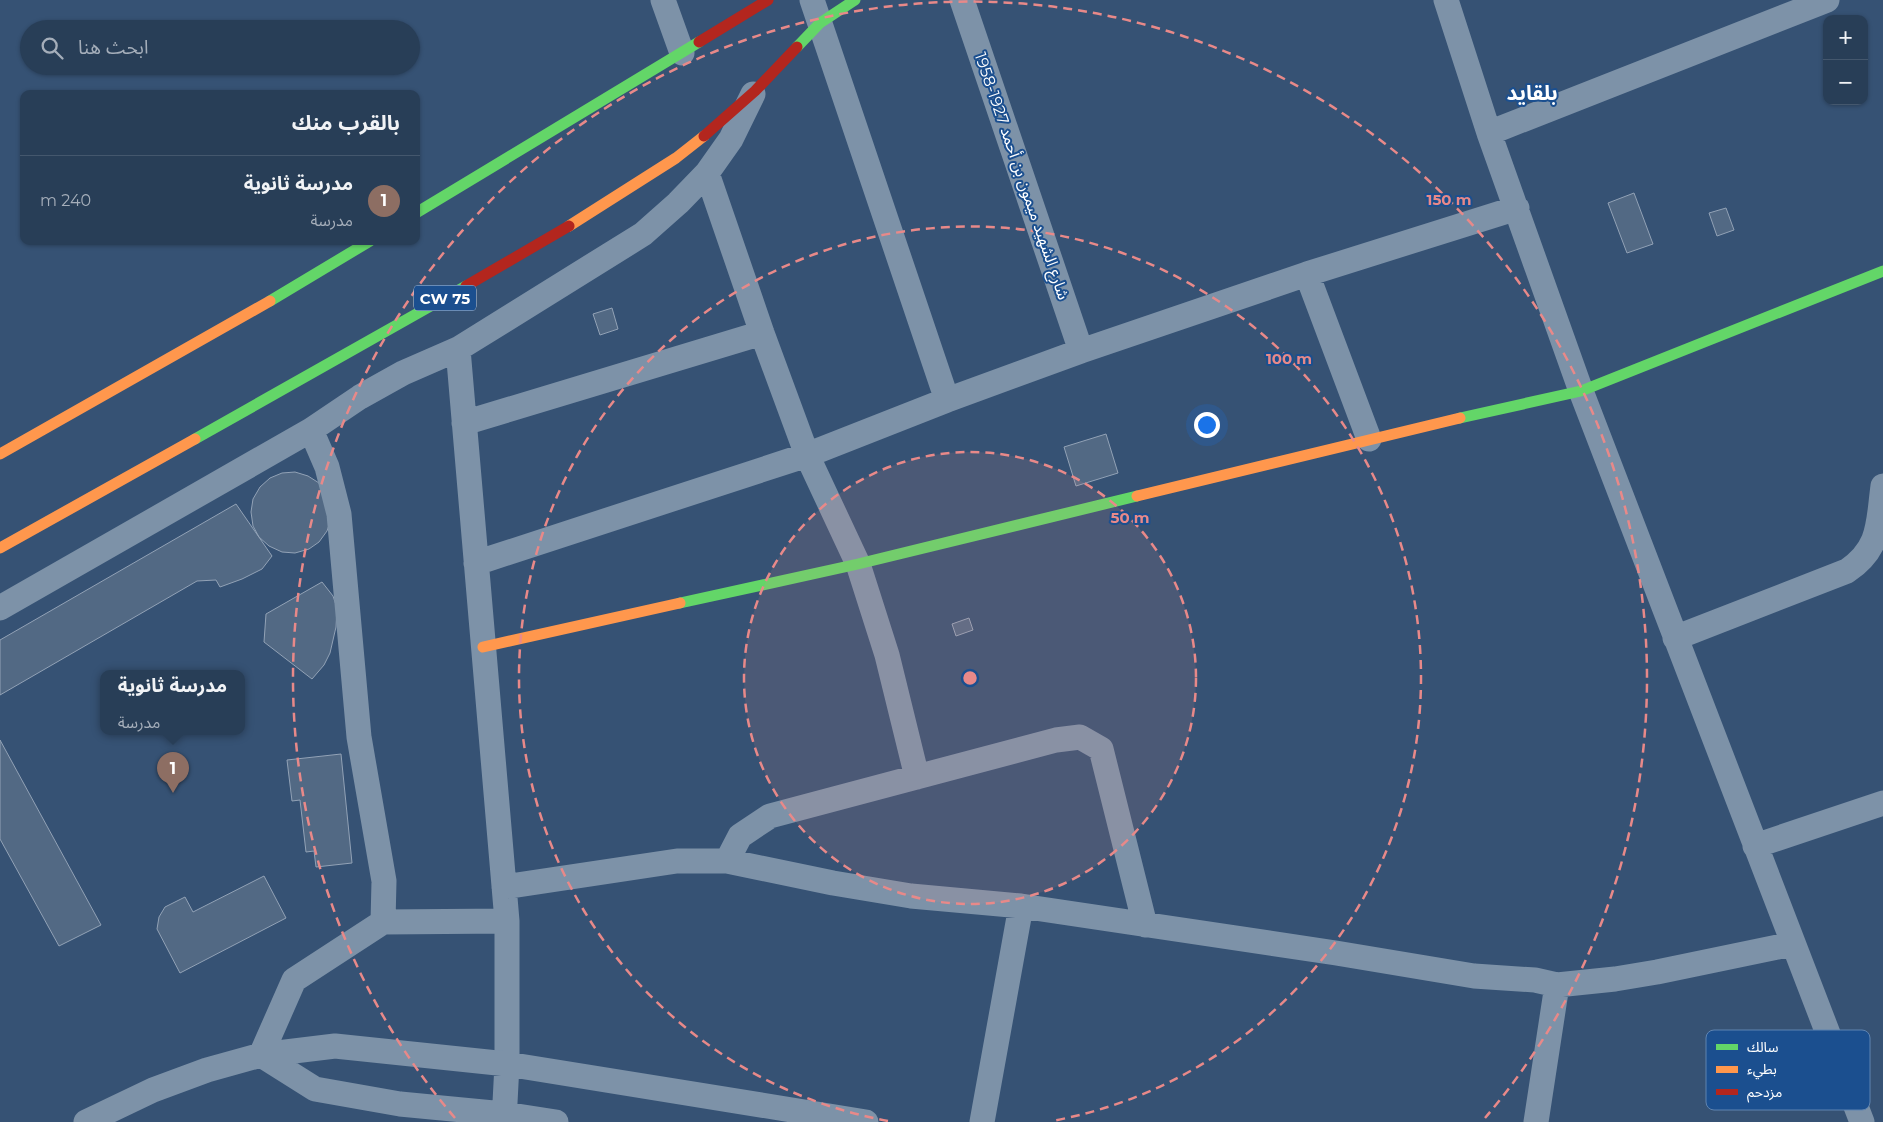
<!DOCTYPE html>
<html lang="ar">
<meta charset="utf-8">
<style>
body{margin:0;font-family:Montserrat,"Noto Sans Arabic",sans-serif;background:#30455d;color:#f1f3f6;direction:rtl}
.controls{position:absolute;right:15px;top:15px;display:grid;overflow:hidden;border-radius:10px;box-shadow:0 1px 4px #0004}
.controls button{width:45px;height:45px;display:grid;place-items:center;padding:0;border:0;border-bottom:1px solid #44576d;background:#283e57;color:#f1f3f6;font:25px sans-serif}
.you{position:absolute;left:1206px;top:424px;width:18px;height:18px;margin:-12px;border:4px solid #fff;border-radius:50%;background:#1a73e8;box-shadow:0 0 0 8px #1a73e833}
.badge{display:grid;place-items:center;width:32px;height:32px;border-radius:50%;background:#b9c2ce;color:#fff;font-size:16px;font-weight:700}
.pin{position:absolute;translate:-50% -41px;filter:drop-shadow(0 1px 2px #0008)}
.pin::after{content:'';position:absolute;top:26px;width:18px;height:15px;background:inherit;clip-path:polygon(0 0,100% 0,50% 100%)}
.popup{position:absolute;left:100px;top:670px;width:145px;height:65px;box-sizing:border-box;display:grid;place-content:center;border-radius:10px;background:#283e57;filter:drop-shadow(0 1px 4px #0005);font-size:16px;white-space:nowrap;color:#a5aeba}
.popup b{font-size:19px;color:#f1f3f6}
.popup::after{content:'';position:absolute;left:50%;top:100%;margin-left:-10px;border:10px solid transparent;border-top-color:#283e57}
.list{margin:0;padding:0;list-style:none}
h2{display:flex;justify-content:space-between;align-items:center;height:65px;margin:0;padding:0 20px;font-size:21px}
h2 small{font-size:16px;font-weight:400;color:#a5aeba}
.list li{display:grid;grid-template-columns:32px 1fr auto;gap:15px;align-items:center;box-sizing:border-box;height:90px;padding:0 20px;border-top:1px solid #44576d}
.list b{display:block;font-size:19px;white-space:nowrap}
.list p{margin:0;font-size:16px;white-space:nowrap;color:#a5aeba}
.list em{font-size:16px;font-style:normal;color:#a5aeba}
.icon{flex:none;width:28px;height:28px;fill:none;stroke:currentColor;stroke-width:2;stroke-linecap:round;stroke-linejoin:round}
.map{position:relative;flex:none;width:1883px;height:1122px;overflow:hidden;direction:ltr}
.search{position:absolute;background:#283e57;box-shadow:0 1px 4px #0004;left:20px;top:20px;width:400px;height:55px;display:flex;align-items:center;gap:12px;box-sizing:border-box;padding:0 18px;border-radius:28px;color:#a5aeba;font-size:19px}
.panel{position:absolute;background:#283e57;box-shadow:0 1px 4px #0004;left:20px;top:90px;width:400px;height:155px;border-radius:10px;direction:rtl}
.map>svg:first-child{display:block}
.building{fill:#526984;stroke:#92a2b6}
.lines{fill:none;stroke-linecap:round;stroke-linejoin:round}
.street{stroke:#7d92a8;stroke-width:25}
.fast{stroke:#63d668;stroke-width:11}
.slow{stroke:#ff974d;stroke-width:11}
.jam{stroke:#b3261e;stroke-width:11}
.ring{fill:none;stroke:#e88989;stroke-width:2.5;stroke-dasharray:9 6}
.labels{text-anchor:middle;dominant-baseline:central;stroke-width:4;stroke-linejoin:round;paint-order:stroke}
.shield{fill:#1b4f8f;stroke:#bbcadd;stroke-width:1}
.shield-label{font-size:15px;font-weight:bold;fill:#fff}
.street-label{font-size:16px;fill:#fff;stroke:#1b4f8f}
.district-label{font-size:21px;font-weight:bold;fill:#fff;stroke:#1b4f8f}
.key{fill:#1b4f8f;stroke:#5f84b1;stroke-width:1}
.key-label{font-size:14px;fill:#fff}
.centre{fill:#e88989;stroke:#1b4f8f;stroke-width:2.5}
.ring-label{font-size:15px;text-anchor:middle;font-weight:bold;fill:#e88989;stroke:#1b4f8f;stroke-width:4;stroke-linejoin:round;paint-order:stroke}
</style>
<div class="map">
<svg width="1883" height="1122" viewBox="0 0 1883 1122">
<rect width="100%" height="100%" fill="#365274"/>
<path class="building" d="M1634,193L1653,244L1627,253L1608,203Z
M1726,208L1734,230L1717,236L1709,213Z
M612,308L618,329L600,335L593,314Z
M1106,434L1118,473L1076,486L1064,447Z
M295,472L308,476L319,483L331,519L327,531L319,542L309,549L295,553L282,552L269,546L259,537L253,526L251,512L253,499L260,487L270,478L282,473Z
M236,504L272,556L262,569L242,579L220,587L216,580L197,581L0,695V640Z
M322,582L333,596L337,608L336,627L330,653L324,665L312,679L264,642L266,614Z
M969,618L973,630L956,636L952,624Z
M0,740L101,925L59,946L0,839Z
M341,754L352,863L316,867L314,851L306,852L300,800L292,801L287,760Z
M264,876L286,918L180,973L157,929L159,917L165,907L185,897L193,912Z"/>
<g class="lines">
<path class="street" d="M663,0L682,53
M812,0L947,400
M962,0L1081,351
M1446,0L1489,133L1581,391L1862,1122
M1489,133L1827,0
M707,173L762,333L807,455L858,564L887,655L917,777
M1307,274L1369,439
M458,349L507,921V1064L504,1122
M464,423L762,333
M476,563L807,455L947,400L1081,351L1307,274L1517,208
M0,608L311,430L360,397L403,373L458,349L643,234L678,203L707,173L731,139L753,94
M1675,638L1847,571C1881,548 1878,523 1883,486
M1755,846L1883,803
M727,861L740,836L770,816L1056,740L1080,737L1101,749L1145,925
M504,887L677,861H727L833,883L911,896L1021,906L1336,953L1474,976L1535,980L1557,985L1615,979L1657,972L1792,944
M383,922L507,921
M261,1055L294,980L383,922L384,881L359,737L339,514L327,467L311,430
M261,1055L315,1089L400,1104L504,1114L556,1122
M86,1122L153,1090L207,1070L261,1055L335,1046L507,1064L866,1122
M982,1122L1021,906
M1536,1122L1557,985"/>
<path class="fast" d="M797,47L820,23L855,0
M416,213L699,42
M270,301L370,241
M1460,418L1581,391L1883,271
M195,439L466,286
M680,603L858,564L1137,496"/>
<path class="slow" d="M569,226L676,158L704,136
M0,454L270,301
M1137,496L1460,418
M0,548L195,439
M483,647L680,603"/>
<path class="jam" d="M699,42L768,0
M704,136L755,91L797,47
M466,286L569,226"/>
</g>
<circle cx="970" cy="678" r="226" fill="#e88989" fill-opacity=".12"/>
<g class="ring">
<circle cx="970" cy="678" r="226"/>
<path d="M888 1121A451 451 0 1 1 1052 1121"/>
<path d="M455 1118A677 677 0 1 1 1485 1118"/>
</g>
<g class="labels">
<rect class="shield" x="414" y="285.5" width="62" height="25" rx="4"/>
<g class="shield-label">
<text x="445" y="298">CW 75</text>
</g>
<g class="street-label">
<text transform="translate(1022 176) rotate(71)">شارع الشهيد ميمون بن أحمد 1927-1958</text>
</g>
<g class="district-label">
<text x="1532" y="92">بلقايد</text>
</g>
</g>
<rect x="1706" y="1030" width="164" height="80" rx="8" class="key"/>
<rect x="1716" y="1044" width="22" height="6" fill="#63d668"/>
<rect x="1716" y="1066" width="22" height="7" fill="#ff974d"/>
<rect x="1716" y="1089" width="22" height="6" fill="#b3261e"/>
<g class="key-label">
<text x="1747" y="1052">سالك</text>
<text x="1747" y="1074">بطيء</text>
<text x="1747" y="1097">مزدحم</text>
</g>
<circle cx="970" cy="678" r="8" class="centre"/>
<g class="ring-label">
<text x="1449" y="205">150 m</text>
<text x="1289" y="364">100 m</text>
<text x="1130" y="523">50 m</text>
</g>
</svg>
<div class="controls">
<button>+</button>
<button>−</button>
</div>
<div class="you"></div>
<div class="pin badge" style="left:173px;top:793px;background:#8d6e63">1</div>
<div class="popup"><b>مدرسة ثانوية</b>مدرسة</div>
<div class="search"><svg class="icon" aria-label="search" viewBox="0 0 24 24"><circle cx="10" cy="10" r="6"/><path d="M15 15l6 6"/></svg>ابحث هنا</div>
<section class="panel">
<h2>بالقرب منك<small></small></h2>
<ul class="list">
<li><span class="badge" style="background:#8d6e63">1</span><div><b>مدرسة ثانوية</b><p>مدرسة</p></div><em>240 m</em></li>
</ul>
</section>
</div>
